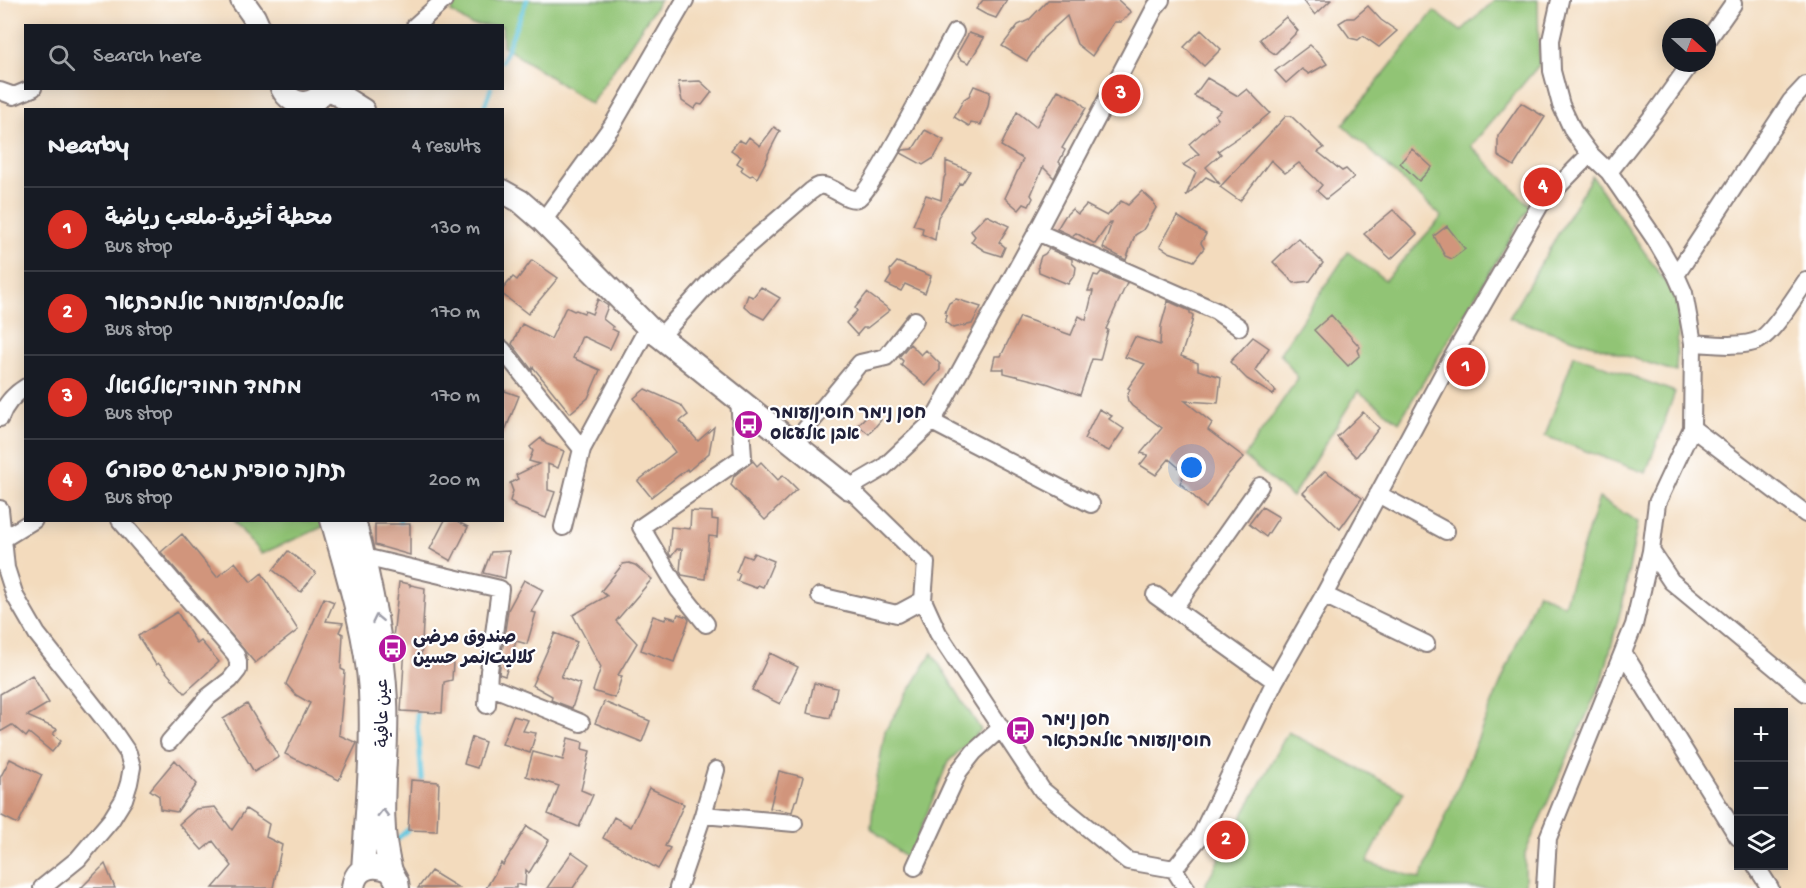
<!DOCTYPE html>
<meta charset="utf-8">
<style>
body{margin:0;font-family:"Gochi Hand","Playpen Sans Arabic","Playpen Sans Hebrew",sans-serif;background:#242831;color:#f1f3f6}
.controls{position:absolute;right:18px;bottom:18px;display:grid;overflow:hidden;border-radius:0px;box-shadow:0 3px 15px #0003}
.controls button{width:54px;height:54px;display:grid;place-items:center;padding:0;border:0;border-bottom:2px solid #363941;background:#171b24;color:#f1f3f6;font:30px sans-serif}
.compass{position:absolute;left:1662px;top:18px;width:54px;height:54px;border-radius:50%;background:#171b24;box-shadow:0 3px 15px #0003;rotate:111deg}
.you{position:absolute;left:1192px;top:468px;width:21px;height:21px;margin:-15px;border:4px solid #fff;border-radius:50%;background:#1a73e8;box-shadow:0 0 0 9px #1a73e833}
.badge{display:grid;place-items:center;width:39px;height:39px;border-radius:50%;background:#d93025;color:#fff;font-size:20px;font-weight:700}
.pin{position:absolute;translate:-50% -50%;border:3px solid #fff;box-shadow:0 2px 6px #0006}
.list{margin:0;padding:0;list-style:none}
h2{display:flex;justify-content:space-between;align-items:center;height:78px;margin:0;padding:0 24px;font-size:26px}
h2 small{font-size:20px;font-weight:400;color:#9ea1a6}
.list li{display:grid;grid-template-columns:39px 1fr auto;gap:18px;align-items:center;box-sizing:border-box;height:84px;padding:0 24px;border-top:2px solid #363941}
.list b{display:block;font-size:22px;white-space:nowrap}
.list p{margin:0;font-size:20px;white-space:nowrap;color:#9ea1a6}
.list em{font-size:20px;font-style:normal;color:#9ea1a6}
.icon{flex:none;width:33px;height:33px;fill:none;stroke:currentColor;stroke-width:2;stroke-linecap:round;stroke-linejoin:round}
.map{position:relative;flex:none;width:1806px;height:888px;overflow:hidden}
.search{position:absolute;background:#171b24;box-shadow:0 3px 15px #0003;left:24px;top:24px;width:480px;height:66px;display:flex;align-items:center;gap:15px;box-sizing:border-box;padding:0 21px;border-radius:0px;color:#9ea1a6;font-size:22px}
.panel{position:absolute;background:#171b24;box-shadow:0 3px 15px #0003;left:24px;top:108px;width:480px;height:414px;border-radius:0px}
.map>svg:first-child{display:block}
.green{fill:#91c475;stroke:#5a7358;stroke-width:1.5}
.lines{fill:none;stroke-linecap:round;stroke-linejoin:round}
.stream{stroke:#61c6df;stroke-width:4.5}
.building{fill:#d1957b}
.street-casing{stroke:#8a7e7c;stroke-width:20}
.secondary-casing{stroke:#8a7e7c;stroke-width:26}
.street{stroke:#fff;stroke-width:16}
.secondary{stroke:#fff;stroke-width:22}
.oneway{stroke:#9c9ca7}
.labels{text-anchor:middle;dominant-baseline:central;stroke-width:4.5;stroke-linejoin:round;paint-order:stroke}
.poi-label{font-size:18px;font-weight:bold;fill:#22223b;stroke:#fff;text-anchor:start}
.street-label{font-size:18px;fill:#22223b;stroke:#fff}
</style>
<div class="map">
<svg width="1806" height="888" viewBox="0 0 1806 888">
<rect width="100%" height="100%" fill="#fff"/>
<filter id="ink" filterUnits="userSpaceOnUse"><feTurbulence type="fractalNoise" baseFrequency=".0167" numOctaves="2"/><feDisplacementMap in="SourceGraphic" scale="12" xChannelSelector="R" yChannelSelector="G"/><feConvolveMatrix kernelMatrix="1 2 1 2 8 2 1 2 1" color-interpolation-filters="sRGB"/></filter>
<filter id="wash" filterUnits="userSpaceOnUse"><feTurbulence type="fractalNoise" baseFrequency=".008" numOctaves="4" result="noise"/><feDisplacementMap in="SourceGraphic" scale="24" xChannelSelector="R" yChannelSelector="G"/><feGaussianBlur stdDeviation="1.35" result="paint"/><feColorMatrix in="noise" values="0 0 0 0 0 0 0 0 0 0 0 0 0 0 0 0 0 1.4 0 .05"/><feComposite in="paint" operator="in"/></filter>
<g filter="url(#wash)">
<rect width="100%" height="100%" fill="#f3dbbd"/>
<path class="green" d="M456,0H660L591,104L503,46L502,26L471,25L451,12Z
M1495,0H1538L1539,65L1471,146L1530,206L1399,422L1358,391L1292,497L1244,457L1298,378L1280,353L1348,252L1385,280L1442,217L1343,125L1434,11L1461,31Z
M1592,176L1679,302L1676,372L1509,318Z
M1574,355L1675,392L1646,473L1545,436Z
M1599,498L1638,522L1623,601L1603,678L1525,853V888H1206L1205,885L1288,732L1404,792L1367,862L1420,879L1538,592L1564,605Z
M333,520L334,522L261,554L234,521Z
M932,653L981,730L948,762L908,860L871,828L874,795L885,731Z"/>
<g class="lines">
<path class="stream" d="M502,61L527,0
M483,110L491,88
M400,520L401,530
M416,706L422,784
M394,842L412,826"/>
</g>
<g id="blocks">
<path class="building" d="M983,0H1007L996,18L985,14L976,9Z
M1048,0H1118L1131,12L1121,22H1114L1092,56L1077,44L1067,16L1043,38L1027,61L1002,46L1018,25L1029,20Z
M1303,0H1331L1315,15Z
M1368,6L1381,20L1397,31L1379,47L1363,36L1358,40L1350,38L1339,23L1347,18H1354Z
M1286,17L1298,31L1275,54L1269,50L1260,39Z
M1201,30L1221,49L1204,66L1184,47Z
M969,33L984,38L969,63L960,59L957,54Z
M1310,45L1320,54L1327,64L1309,74L1302,69L1286,83L1275,71Z
M1207,78L1238,96L1247,89L1270,113L1252,128L1218,151L1221,154L1206,167L1220,184L1206,177L1186,196L1196,172L1183,165L1199,154L1189,144L1218,119L1215,115L1221,110L1194,96Z
M700,81L712,92L702,105L698,104L694,109L682,101L678,82Z
M974,86L990,92L988,106L981,125L971,123L969,126L954,117L964,99L969,96Z
M1058,90L1078,100L1086,108L1062,148L1065,150L1059,162L1061,164L1054,178L1043,167L1031,195L1033,198L1029,206L1024,204L1019,210L1005,198L1023,159L1001,146L1017,112L1036,127Z
M1521,103L1545,117L1514,166L1498,156V136Z
M1286,116H1291L1324,148L1318,152L1342,171L1346,169L1354,177L1326,199L1317,191L1322,185L1299,163L1285,173L1271,160L1240,201L1220,187Z
M774,127L780,131L768,154V157L757,178L753,175L750,176L741,170L743,167L737,163L741,157L731,150L739,140L745,143L749,137L760,146Z
M925,130L944,140L934,158L923,165L901,153L903,150L913,149Z
M1412,149L1432,167L1419,181L1400,163Z
M946,161L970,171L962,184L960,183L938,217L935,240L922,234L923,228L913,225L926,195L941,200L944,178L946,174Z
M1142,191L1153,201L1156,208L1143,230L1135,235L1126,260L1103,248L1112,222H1110L1095,244L1076,233L1072,236L1057,229L1065,216L1072,209L1078,214L1086,205L1107,216L1121,201L1128,205Z
M1393,210L1417,234L1391,259L1364,234Z
M986,215L1009,226L999,242L1005,247L1001,256L985,251L971,242L975,236L971,231Z
M1177,216L1206,234L1201,243L1204,248L1194,261L1169,252L1160,246Z
M1447,226L1465,249L1452,259L1445,256L1434,236Z
M1298,238L1323,263L1310,281L1294,283L1273,262Z
M1049,249L1072,259V263L1076,267L1075,274L1068,284L1039,272L1038,265L1041,256L1045,254Z
M532,260L558,278L528,314L502,294V290L513,277L517,280Z
M897,262L931,276L925,293L905,284L901,291L886,284L891,276L890,270Z
M1101,272L1127,283L1106,329L1108,330L1100,360L1092,359L1080,395L1049,384L1004,373V369H992L995,356H1001L1020,317L1071,335L1079,316L1086,320L1093,291H1088L1094,275L1098,276Z
M761,287L780,298L764,319L752,313L744,306L748,295L753,297Z
M867,293L890,310L867,328H863L857,335L846,323L857,311L855,308Z
M598,299L608,306L603,319L613,327L612,329L618,332L610,349L582,336L573,358L600,370L588,398L570,413L533,367L532,370L512,344L522,324L551,339L566,307L574,311L576,310L584,313L585,311L592,314Z
M956,299L981,307L972,324L953,328L945,322L947,316L945,312L949,303Z
M1168,301L1190,311V313L1193,315L1192,322L1181,356L1198,363V370L1221,377L1218,403L1185,401L1212,423L1208,430L1244,457L1225,478L1206,508L1180,483L1185,473L1169,459L1156,475L1140,465L1148,455L1141,453L1162,428L1132,406L1128,401L1127,396L1130,389L1128,388L1145,364L1125,357L1135,337L1160,345L1161,326Z
M1331,315L1360,347L1358,350L1360,355L1348,366L1314,330Z
M1253,337L1269,348L1255,370L1276,391L1273,395L1247,379L1230,362Z
M910,344L921,355L926,350L940,364V370L926,386L901,365L903,361L899,357Z
M645,389L681,405L688,415L680,421L698,441L714,427L709,453L688,471L687,469L651,497L638,481L675,452L634,398Z
M502,390L519,396L503,436H502Z
M1099,409L1112,416L1109,419L1124,429L1109,451L1084,439Z
M871,411L881,420L869,434L858,425Z
M1363,412L1379,428L1356,457L1337,437Z
M541,438L546,444L564,451L558,468L548,464V490L555,492L546,518L514,506L515,504L510,501L513,491L510,483L518,479L516,475L539,464L529,461L533,451L530,447Z
M753,461L757,466L761,462L778,480L783,475L797,489L765,520L731,485L734,476Z
M1325,471L1362,498L1340,529L1303,493Z
M1262,507L1279,517L1266,537L1249,524Z
M691,511L712,512V519L718,520L717,537L709,536L705,579L682,575L680,571L682,549H677L671,557L669,553L671,527L690,529Z
M445,520H455L468,527L451,561L430,549Z
M375,524H410V555L375,545Z
M182,534L217,577L235,562L251,582L262,573L298,630L255,663L161,552Z
M288,551L316,573L301,592L273,570Z
M509,551L505,578L483,573L491,552Z
M754,553L774,561L763,587L758,585L756,588L737,581L740,574L736,572L743,555L751,558Z
M629,563L635,565L652,579L616,621L637,643L618,675L622,676L615,698L593,691L601,667L573,615L607,596L601,591L623,564Z
M524,580L543,590L531,612L536,613L527,644L516,641L505,676L499,674L508,610Z
M399,582L410,584V586L411,585L425,588L421,660L453,662L452,680L444,682L442,713L401,711L405,646L394,644L393,638Z
M324,598L334,602L326,621L343,623L339,632L343,634L341,669L345,671L339,735L357,743L339,780L285,754L310,703L296,695L286,684Z
M177,612L197,644L201,641L219,662L185,693L158,663L156,665L138,636Z
M678,614L687,617L689,620L674,662L641,650L653,616L665,620L666,616L676,619Z
M555,633L577,642L561,677L580,684L572,708L551,700L552,696L532,685Z
M770,653L798,667L780,704L752,690Z
M32,675L49,703L27,716L57,729L53,734L61,741L52,752L29,733L26,737L12,725L0,732V694Z
M814,683L837,688L830,718L807,713Z
M604,702L650,721L642,742L595,723Z
M247,704L279,757L254,772L223,719Z
M513,716L528,720L523,731L536,733L530,753L502,744Z
M472,737L485,742L477,768L464,764Z
M568,738L583,742L582,749L590,751L581,790L593,795L579,827L548,814L559,786L526,776L533,752L563,760Z
M10,759L42,775L18,824L0,815V778Z
M175,760L197,784L177,812L160,809L159,796L150,790Z
M779,771L803,777L797,800L795,801L792,812L770,808Z
M411,780L439,782L437,831L408,830Z
M649,788L684,804L665,846L670,848L658,869L603,838L614,817L631,827Z
M215,807L232,830L246,809L269,824L266,837L282,845L273,888H213L232,866L213,841L202,850L179,824L196,809Z
M527,826L549,840L529,873L526,870L525,886L516,884V888H486L501,863L503,865Z
M572,852L589,864L573,888H547Z
M105,864L115,888H81Z
M431,871L459,888H418Z"/>
</g>
</g>
<g filter="url(#ink)">
<use href="#blocks" fill-opacity="0" stroke="#8a7e7c" stroke-width="1.5"/>
<g class="lines">
<defs>
<path id="street" d="M1161,0L1156,6L1037,232L932,422L883,468L849,488L926,563L923,600L938,633L1042,790L1128,861L1174,869L1200,837L1275,681L1324,595L1445,370L1540,205L1590,154
M1560,0L1551,40L1552,71L1561,105L1573,131L1590,154L1609,172L1655,239L1676,275L1684,293L1693,343L1692,428L1657,503L1651,551L1671,581L1806,693
M415,26L444,0
M1707,41L1733,4
M0,91L14,96L33,88
M1609,172L1655,113L1691,63
M543,221L612,126L685,0
M1037,232L1216,311L1239,327
M1676,275L1791,101L1806,85
M660,337L724,266L811,191C814,189 816,187 819,186C831,183 847,203 858,198C872,192 942,55 955,32
M1693,343C1711,344 1743,348 1759,340C1773,333 1796,295 1806,281
M502,349L582,449
M0,418C5,404 13,395 26,387
M932,422L1091,504
M1692,428L1806,514
M794,443L860,363L886,357L915,320
M1378,494L1446,531
M0,509L6,568L15,596L37,634L111,728L128,753L132,767L129,783L124,799L111,820L78,859L42,888
M120,520L236,655L238,662V670L230,680L208,697L169,742
M563,527L582,449L648,327
M3,539L34,520
M364,557L500,589L489,671L487,705
M1155,595L1275,681
M1324,595L1426,644
M820,596L897,614L923,600
M1174,608L1260,486
M706,624L678,589L641,527L743,457L739,399
M1623,652L1738,837
M489,686L581,723
M703,815L794,823
M1756,866L1770,888
M915,867L959,771L974,752L1001,728
M1174,869L1186,888
M678,888L703,815L716,770
M1545,888L1548,838L1634,625L1651,551"/>
<path id="secondary" d="M242,0L254,17L258,26
M282,88C292,108 315,108 325,88
M328,88L363,110
M502,191L520,201L543,221L648,327L849,488
M332,520C348,576 366,633 370,691C373,750 367,810 363,870
M354,520C370,580 383,640 386,701C389,758 375,816 391,871
M353,888C355,866 374,863 391,871L397,882L398,888"/>
</defs>
<use href="#street" class="street-casing"/>
<use href="#secondary" class="secondary-casing"/>
<use href="#street" class="street"/>
<use href="#secondary" class="secondary"/>
</g>
<defs><path id="oneway-chevron" d="M-2-3.5L2.5 0L-2 3.5" fill="none" stroke-width="1.6" stroke-linecap="round" stroke-linejoin="round" transform="scale(1.5)"/></defs>
<g class="oneway">
<use href="#oneway-chevron" transform="translate(377 619) rotate(-102)"/>
<use href="#oneway-chevron" transform="translate(383 813) rotate(-89)"/>
</g>
</g>
<defs>
<symbol id="bus-disc" viewBox="-11 -11 22 22"><circle r="9.5" fill="#b5179e" stroke="#fff"/><path d="M-5-6H5V4H4V6H2V4H-2V6H-4V4H-5ZM-3.5-4V0h7V-4ZM-3.5 1.2v1.5H-2V1.2ZM2 1.2v1.5H3.5V1.2Z" fill="#fff"/></symbol>
</defs>
<g fill-rule="evenodd">
<use href="#bus-disc" x="732" y="408" width="33" height="33"/>
<use href="#bus-disc" x="376" y="632" width="33" height="33"/>
<use href="#bus-disc" x="1004" y="714" width="33" height="33"/>
</g>
<g class="labels">
<g class="poi-label">
<text x="770" y="414">חסן נימר חוסין/עומר<tspan x="770" dy="21">אבן אלעאס</tspan></text>
<text x="413" y="638">صندوق مرضى<tspan x="413" dy="21">كلاليت/نمر حسين</tspan></text>
<text x="1042" y="721">חסן נימר<tspan x="1042" dy="21">חוסין/עומר אלמכתאר</tspan></text>
</g>
<g class="street-label">
<text transform="translate(384 713) rotate(-91)">عين عافية</text>
</g>
</g>
</svg>
<div class="controls">
<button>+</button>
<button>−</button>
<button><svg class="icon" aria-label="layers" viewBox="0 0 24 24"><path d="M12 4l9 5-9 5-9-5zM3 14l9 5 9-5"/></svg></button>
</div>
<svg class="compass" viewBox="-18 -18 36 36"><path d="M0-13l5 13h-10z" fill="#e53935"/><path d="M0 13l5-13h-10z" fill="#9ea1a6"/></svg>
<div class="you"></div>
<div class="pin badge" style="left:1466px;top:367px">1</div>
<div class="pin badge" style="left:1226px;top:840px">2</div>
<div class="pin badge" style="left:1121px;top:94px">3</div>
<div class="pin badge" style="left:1543px;top:187px">4</div>
<div class="search"><svg class="icon" aria-label="search" viewBox="0 0 24 24"><circle cx="10" cy="10" r="6"/><path d="M15 15l6 6"/></svg>Search here</div>
<section class="panel">
<h2>Nearby<small>4 results</small></h2>
<ul class="list">
<li><span class="badge">1</span><div><b>محطة أخيرة-ملعب رياضة</b><p>Bus stop</p></div><em>130 m</em></li>
<li><span class="badge">2</span><div><b>אלבסליה/עומר אלמכתאר</b><p>Bus stop</p></div><em>170 m</em></li>
<li><span class="badge">3</span><div><b>מחמד חמודי/אלטואל</b><p>Bus stop</p></div><em>170 m</em></li>
<li><span class="badge">4</span><div><b>תחנה סופית מגרש ספורט</b><p>Bus stop</p></div><em>200 m</em></li>
</ul>
</section>
</div>
